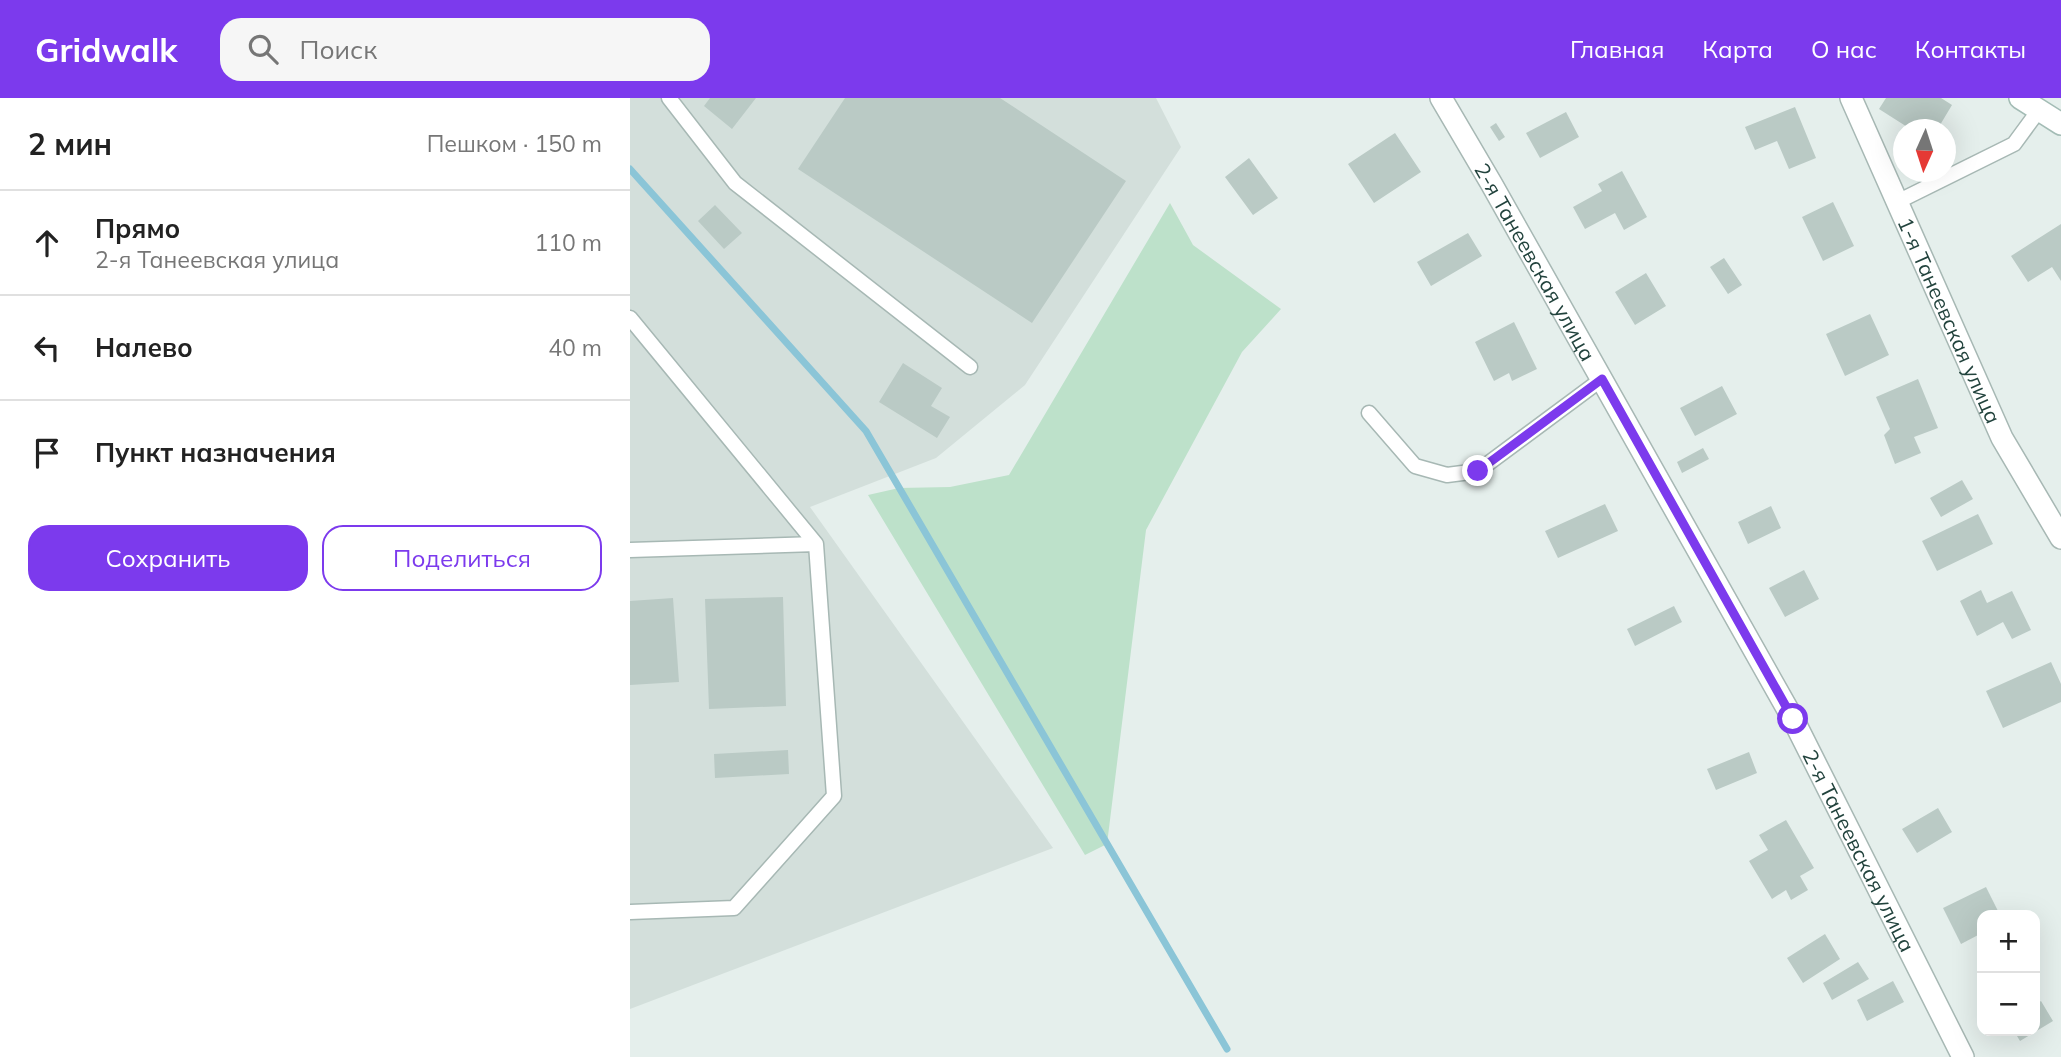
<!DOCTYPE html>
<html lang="ru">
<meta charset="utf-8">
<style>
body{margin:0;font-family:Mulish,sans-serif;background:#f6f6f6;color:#222}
.controls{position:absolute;right:21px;bottom:21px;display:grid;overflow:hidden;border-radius:14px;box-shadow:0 7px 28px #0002}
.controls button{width:63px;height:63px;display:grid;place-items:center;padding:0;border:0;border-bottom:2px solid #e0e0e0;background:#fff;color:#222;font:35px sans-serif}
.compass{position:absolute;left:1263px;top:21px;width:63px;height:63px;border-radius:50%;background:#fff;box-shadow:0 7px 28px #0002;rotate:183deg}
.stop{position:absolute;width:21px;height:21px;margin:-16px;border:5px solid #7c3aed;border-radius:50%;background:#fff}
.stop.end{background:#7c3aed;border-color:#fff;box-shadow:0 2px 7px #0008}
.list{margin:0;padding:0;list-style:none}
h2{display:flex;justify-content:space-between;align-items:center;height:91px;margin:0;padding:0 28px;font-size:30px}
h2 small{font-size:23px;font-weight:400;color:#767676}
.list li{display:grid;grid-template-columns:46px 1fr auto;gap:21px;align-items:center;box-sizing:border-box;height:105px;padding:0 28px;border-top:2px solid #e0e0e0}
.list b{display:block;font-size:26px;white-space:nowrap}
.list p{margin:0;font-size:23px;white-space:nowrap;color:#767676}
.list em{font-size:23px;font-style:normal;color:#767676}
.actions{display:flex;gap:14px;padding:21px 28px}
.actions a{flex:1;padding:16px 0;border:2px solid #7c3aed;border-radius:21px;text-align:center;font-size:24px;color:#7c3aed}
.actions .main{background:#7c3aed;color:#fff}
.icon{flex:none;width:38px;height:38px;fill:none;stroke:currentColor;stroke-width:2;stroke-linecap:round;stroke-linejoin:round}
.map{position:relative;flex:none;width:1431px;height:959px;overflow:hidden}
header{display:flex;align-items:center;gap:42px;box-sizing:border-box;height:98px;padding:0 35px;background:#7c3aed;color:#fff}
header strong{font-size:33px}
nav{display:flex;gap:38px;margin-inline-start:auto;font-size:24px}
.search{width:490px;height:63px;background:#f6f6f6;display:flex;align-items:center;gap:18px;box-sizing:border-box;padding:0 24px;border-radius:21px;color:#767676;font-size:26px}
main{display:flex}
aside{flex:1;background:#fff}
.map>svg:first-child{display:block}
.built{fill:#d3dfdb}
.green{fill:#bde1ca}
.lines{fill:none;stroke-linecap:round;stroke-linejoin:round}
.stream{stroke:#8bc5d7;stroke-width:7}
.building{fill:#bacac5}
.lane-casing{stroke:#a7b8b4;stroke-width:17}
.street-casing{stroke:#a7b8b4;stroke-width:24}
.secondary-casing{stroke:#a3bcb5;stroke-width:24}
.lane{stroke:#fff;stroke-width:14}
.street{stroke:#fff;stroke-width:21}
.secondary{stroke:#fff;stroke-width:21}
.route{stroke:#7c3aed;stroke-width:9}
.labels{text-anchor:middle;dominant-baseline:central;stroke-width:7;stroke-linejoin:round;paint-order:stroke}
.street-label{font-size:21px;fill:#22433d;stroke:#f6fbf9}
</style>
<header>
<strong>Gridwalk</strong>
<div class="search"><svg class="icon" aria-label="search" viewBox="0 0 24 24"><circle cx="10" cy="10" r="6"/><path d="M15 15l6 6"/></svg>Поиск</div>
<nav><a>Главная</a><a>Карта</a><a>О нас</a><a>Контакты</a></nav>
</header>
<main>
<aside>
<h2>2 мин<small>Пешком · 150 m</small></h2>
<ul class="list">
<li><svg class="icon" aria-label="ahead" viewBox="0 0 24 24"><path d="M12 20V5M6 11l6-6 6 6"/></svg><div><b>Прямо</b><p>2-я Танеевская улица</p></div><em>110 m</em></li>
<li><svg class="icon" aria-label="left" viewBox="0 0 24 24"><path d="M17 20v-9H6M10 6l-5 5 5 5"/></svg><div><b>Налево</b></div><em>40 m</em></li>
<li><svg class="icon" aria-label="arrive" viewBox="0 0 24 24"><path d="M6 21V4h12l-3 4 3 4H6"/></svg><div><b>Пункт назначения</b></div></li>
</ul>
<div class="actions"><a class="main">Сохранить</a><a>Поделиться</a></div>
</aside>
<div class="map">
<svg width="1431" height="959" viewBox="0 0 1431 959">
<rect width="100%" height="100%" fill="#e5efec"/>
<path class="built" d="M0,0H526L551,49L395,287L306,360L180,409L423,750L0,911Z"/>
<path class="green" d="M540,105L563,147L651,211L612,254L516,432L477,746L455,757L238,397L269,390L320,389L379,377Z"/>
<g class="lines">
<path class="stream" d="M0,71L236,333L597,951"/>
</g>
<path class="building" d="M80,0H126L102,31L74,8Z
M215,0H370L496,83L402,225L168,71Z
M1256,0H1311L1322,7L1307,32H1282L1249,11Z
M1165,9L1186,60L1159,71L1147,43L1125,52L1115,29Z
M936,14L949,39L910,60L896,35Z
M866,25L875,39L869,43L860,29Z
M765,35L791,74L744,105L718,66Z
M619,60L648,100L623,117L595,79Z
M992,73L1017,119L994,132L985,115L955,131L943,109L972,93L968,86Z
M1203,104L1224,148L1193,163L1172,119Z
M85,107L112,135L94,151L68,123Z
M1431,126V183L1422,169L1398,184L1381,158Z
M838,135L852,158L801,188L787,164Z
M1094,160L1112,187L1098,196L1080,169Z
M1016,175L1036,208L1005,227L985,194Z
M1240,216L1259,257L1215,278L1196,236Z
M884,224L907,271L882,283L879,275L864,283L845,244Z
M273,265L312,290L301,308L320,319L307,340L249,304Z
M1288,281L1308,330L1284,339L1291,355L1265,366L1254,337L1260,331L1246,299Z
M1092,288L1107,316L1065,338L1050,310Z
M1073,350L1079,361L1052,375L1047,364Z
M1332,382L1343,401L1311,419L1300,400Z
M975,406L988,433L928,460L915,433Z
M1141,408L1151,430L1118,446L1108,424Z
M1348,416L1363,446L1307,473L1292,443Z
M1174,472L1189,501L1155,519L1139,490Z
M1351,492L1357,505L1382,493L1401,532L1382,541L1373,524L1347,538L1330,503Z
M153,499L156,608L79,611L75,501Z
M43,500L49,584L0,587V503Z
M1044,508L1052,524L1005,548L997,531Z
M1421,564L1431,586V604L1373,630L1356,593Z
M158,652L159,676L85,680L84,656Z
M1119,654L1127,675L1086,692L1077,671Z
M1308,710L1322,734L1287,755L1272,731Z
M1156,722L1184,770L1170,778L1178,792L1161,802L1156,792L1142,801L1119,763L1138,752L1129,737Z
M1356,789L1370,817H1352V835L1331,846L1313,810Z
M1195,836L1210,861L1173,885L1157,860Z
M1228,864L1239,881L1202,902L1193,885Z
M1263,883L1274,904L1237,923L1227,902Z
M1411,903L1423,923L1390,943L1384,933H1405V907Z"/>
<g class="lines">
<defs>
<path id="lane" d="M39,0L105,85L340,269
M1267,104L1384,46L1409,12
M0,220L186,446L204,698L104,810L0,814
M739,315L785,368L817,377L848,373L972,281
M0,452L186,446"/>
<g id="street">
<path id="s1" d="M811,0L861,85L1163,621L1333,959"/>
<path id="s2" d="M1221,0L1372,340L1431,440"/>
</g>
<path id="secondary" d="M1390,0L1431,26"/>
</defs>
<use href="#lane" class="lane-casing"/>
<use href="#street" class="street-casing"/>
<use href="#secondary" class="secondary-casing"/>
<use href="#lane" class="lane"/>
<use href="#street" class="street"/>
<use href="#secondary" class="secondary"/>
</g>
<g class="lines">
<path class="route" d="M848,373L972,281L1163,621"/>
</g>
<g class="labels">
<g class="street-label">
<text stroke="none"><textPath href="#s1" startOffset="189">2-я Танеевская улица</textPath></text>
<text stroke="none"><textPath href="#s2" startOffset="243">1-я Танеевская улица</textPath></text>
<text stroke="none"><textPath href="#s1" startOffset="861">2-я Танеевская улица</textPath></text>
</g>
</g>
</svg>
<div class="controls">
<button>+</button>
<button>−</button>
</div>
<svg class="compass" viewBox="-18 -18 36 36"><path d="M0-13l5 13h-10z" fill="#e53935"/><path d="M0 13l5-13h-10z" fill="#767676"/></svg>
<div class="stop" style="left:1163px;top:621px"></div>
<div class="stop end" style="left:848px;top:373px"></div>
</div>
</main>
